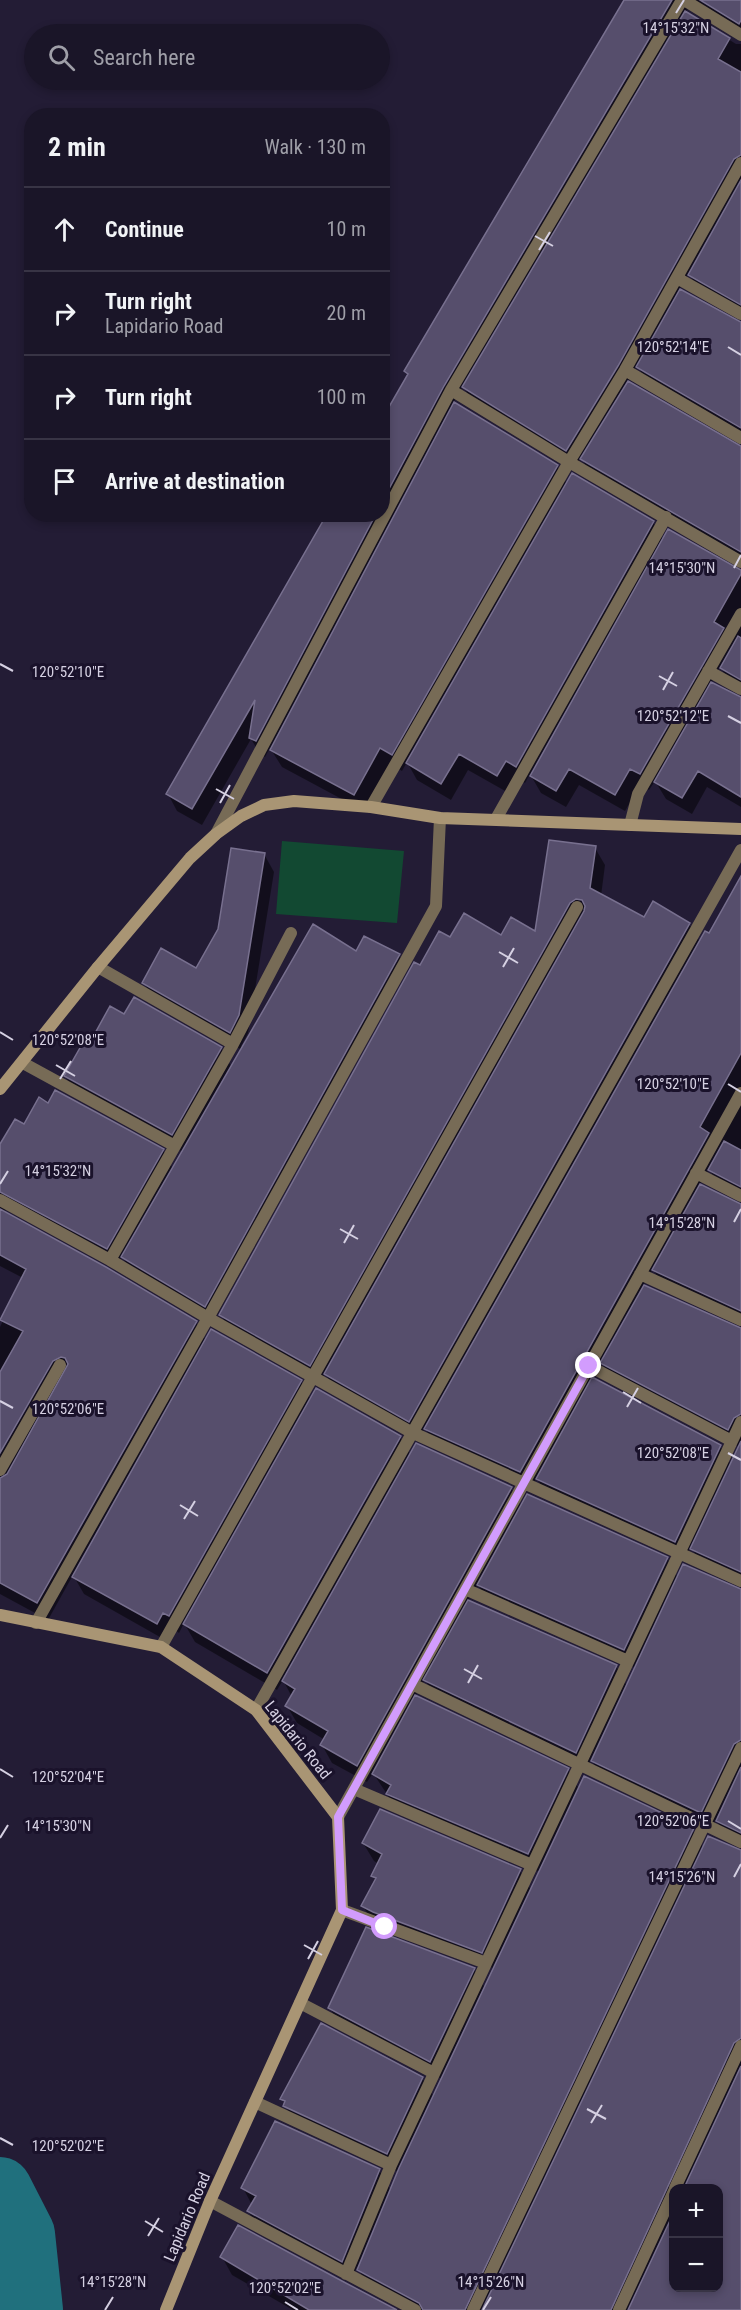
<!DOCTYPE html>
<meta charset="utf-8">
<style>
body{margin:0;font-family:"Roboto Condensed",sans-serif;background:#272234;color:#f1f3f6}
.controls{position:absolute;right:18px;bottom:18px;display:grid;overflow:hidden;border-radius:12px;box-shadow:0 3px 9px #0003}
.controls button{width:54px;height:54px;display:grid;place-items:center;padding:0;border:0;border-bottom:2px solid #383445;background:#1a1528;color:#f1f3f6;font:30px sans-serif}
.stop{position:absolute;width:18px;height:18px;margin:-14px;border:4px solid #d29cfd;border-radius:50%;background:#fff}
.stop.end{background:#d29cfd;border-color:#fff;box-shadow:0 2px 6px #0008}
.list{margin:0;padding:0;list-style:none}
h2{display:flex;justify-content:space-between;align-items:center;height:78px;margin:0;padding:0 24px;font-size:26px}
h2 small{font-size:20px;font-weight:400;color:#9f9fa8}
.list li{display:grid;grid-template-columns:39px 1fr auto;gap:18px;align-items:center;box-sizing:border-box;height:84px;padding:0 24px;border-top:2px solid #383445}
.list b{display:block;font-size:22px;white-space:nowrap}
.list p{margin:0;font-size:20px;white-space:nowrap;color:#9f9fa8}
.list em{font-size:20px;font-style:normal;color:#9f9fa8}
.icon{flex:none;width:33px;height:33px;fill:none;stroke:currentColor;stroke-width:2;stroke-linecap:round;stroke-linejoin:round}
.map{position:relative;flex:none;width:741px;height:2310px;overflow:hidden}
.search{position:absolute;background:#1a1528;box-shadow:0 3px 9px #0003;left:24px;top:24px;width:366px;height:66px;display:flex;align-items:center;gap:15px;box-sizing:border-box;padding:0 21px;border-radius:33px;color:#9f9fa8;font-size:22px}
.panel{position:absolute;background:#1a1528;box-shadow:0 3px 9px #0003;left:24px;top:108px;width:366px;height:414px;border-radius:24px}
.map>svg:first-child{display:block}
.green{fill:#124932}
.shadow{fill:#0007;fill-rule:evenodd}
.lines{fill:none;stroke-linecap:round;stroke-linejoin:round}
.river{stroke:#20707d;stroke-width:64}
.building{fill:#564e6c;stroke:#78708f;stroke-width:1.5}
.street{stroke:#776b56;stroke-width:12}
.secondary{stroke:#a99574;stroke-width:12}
.route{stroke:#d29cfd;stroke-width:8}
.ticks{fill:none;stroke:#d5d0e2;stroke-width:2}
.labels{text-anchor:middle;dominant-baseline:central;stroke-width:6;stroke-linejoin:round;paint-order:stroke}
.street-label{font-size:16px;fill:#d5d0e2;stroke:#1a122b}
.ticks-label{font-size:15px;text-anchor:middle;fill:#d5d0e2;stroke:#1a122b;stroke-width:6;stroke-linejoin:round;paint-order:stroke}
</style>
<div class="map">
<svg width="741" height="2310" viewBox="0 0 741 2310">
<rect width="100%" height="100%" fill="#231c35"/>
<path class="green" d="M282,841L404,851L397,923L276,914Z"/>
<path class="shadow" d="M626,0H741V35L688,9L685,12L736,44H741V315L699,291L689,273L679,290L737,323H741V439L648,384L637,365L627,383L741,447V563L592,476L581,458L576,466L474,404L463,386L453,403L557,466L567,484L653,522L664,541L741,571V690L731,685L720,666L711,684L741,698V807L707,787L692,814L666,799L655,781L649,790L640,785L625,811L579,785L566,807L541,793L530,774L525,783L515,777L507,792L468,770L451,800L417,780L407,762L402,771L390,764L364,811L282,767L270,748L265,757L260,754L251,739L202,825L177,811L168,794L329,514H382V422L409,377L406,371Z
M595,848L605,865L601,896L644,919L689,924L700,942L709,935L741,880V1198L720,1187L709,1169L699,1186L741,1206V1323L664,1288L653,1269L643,1286L741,1329V1584L702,1566L691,1547L685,1559L547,1497L537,1478L530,1489L436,1446L425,1428L419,1438L336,1391L325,1373L320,1382L231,1332L221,1315L421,967L451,939L537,933ZM601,1362L612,1380L740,1447L731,1465L720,1446L592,1379Z
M264,854L274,872L248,1033L241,1046L244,1048L356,953L399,955L407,970L214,1320L131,1272L122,1256L117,1265L6,1210L3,1213L196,1322L206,1341L301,1381L311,1400L400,1437L411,1456L511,1488L522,1507L667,1558L678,1578L741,1590V1845L727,1838L716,1819L711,1830L602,1778L591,1759L586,1770L435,1698L425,1679L415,1696L568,1770L579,1789L692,1830L704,1849L741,1851V2310H412L369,2287L357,2267L352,2278L259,2229L248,2211L252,2205L243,2188L379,2170L391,2191L399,2172L295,2123L282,2099L422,2078L434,2097L442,2079L340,2026L330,2008L474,1969L485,1988L493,1970L479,1945L477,1947L489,1968L373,1923L363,1906L376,1882L373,1876L379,1864L374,1861L363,1843L520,1871L531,1890L540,1872L398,1811L373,1773L367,1782L332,1763L322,1745L325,1740L297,1723L287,1706L292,1697L283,1680L277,1690L195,1642L184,1623L179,1633L174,1629L167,1641L84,1594L73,1575L48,1620L0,1594V1327L23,1278L0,1266V1146L49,1105L163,1150L173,1169L183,1152L76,1093L65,1076L94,1037L125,1016L221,1048L232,1068L242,1050L154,1000L144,983L197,970ZM478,1584L488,1603L636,1668L627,1686L616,1666L468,1601ZM674,2188H718V2288H674Z
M222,2257L394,2310H293L232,2275Z"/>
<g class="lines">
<path class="river" d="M0,2189L23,2234L31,2310"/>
</g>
<path class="building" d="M624,0H672L444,386L382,502V419L408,374L404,371Z
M700,0H741V20L739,24Z
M685,11L730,38L718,59L741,72V155L734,159L618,366L566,451L462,387Z
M741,180V305L688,275Z
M680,289L741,322V428L636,367Z
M628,381L741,446V552L580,459Z
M454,402L558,465L392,755L380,748L354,795L270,750Z
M572,473L654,521L516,767L506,761L497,776L459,754L441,784L406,763Z
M327,514H376L256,741L249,738L255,700L192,809L166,794Z
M668,529L741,570V574L714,622L724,628L640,774L630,769L615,795L569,769L556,791L530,776Z
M738,636L741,638V680L720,668Z
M711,682L741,697V797L698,771L682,798L654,782Z
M549,840L596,846L590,888L644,917L653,901L690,923L409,1422L324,1374L584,911L585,906L582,900L576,899L570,903L310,1366L219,1315L414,962L420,965L439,931L450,937L464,913L501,935L511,917L535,931Z
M231,848L265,853L239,1015L230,1033L142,983L161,948L196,968L218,929Z
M741,876V1053L700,1127L709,1133L520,1472L424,1429L705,931L709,933Z
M313,924L356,951L364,936L400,954L205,1307L121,1257Z
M134,997L222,1047L172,1135L64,1076L89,1032L94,1035L110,1006L124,1014Z
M55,1090L164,1149L107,1249L0,1192V1144L15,1119L24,1124L39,1097L48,1103Z
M724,1141L741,1150V1187L708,1170Z
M700,1184L741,1204V1311L652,1270Z
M0,1209L106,1267L197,1321L37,1603L0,1583V1478L7,1474L68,1364L65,1358L61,1357L53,1361L0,1453V1372L23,1331L0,1320L26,1269L0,1255Z
M644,1285L741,1328V1414L734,1418L728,1430L600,1363Z
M211,1329L302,1380L169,1616L163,1613L157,1624L72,1577Z
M592,1377L721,1445L675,1542L536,1479Z
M316,1388L401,1436L267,1673L183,1624Z
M741,1441V1572L690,1549Z
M416,1443L512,1487L357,1766L320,1745L328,1731L285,1706L295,1689L282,1681Z
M527,1494L668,1557L624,1650L477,1585Z
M683,1564L741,1589V1740L734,1744L701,1813L591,1761Z
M468,1600L617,1665L576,1753L423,1680Z
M415,1695L569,1768L528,1854L386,1794L391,1785L372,1774Z
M741,1767V1833L716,1821Z
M584,1776L694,1828L465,2310H423L419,2303L357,2270L399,2168Z
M380,1809L521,1869L482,1953L373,1912L361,1906L376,1878L371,1876L382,1854L362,1843Z
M708,1836L741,1850V2038L734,2043L611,2310H482Z
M366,1927L475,1968L430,2062L328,2008Z
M321,2023L423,2077L387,2154L283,2106L285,2101L280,2099Z
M741,2066V2310H628L674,2212V2288H718V2188H684Z
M275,2121L380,2169L342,2262L247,2211L256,2196L241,2188Z
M238,2225L342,2281L397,2310H309L220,2257Z"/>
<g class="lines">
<path class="street" d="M684,0L741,35
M677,278L741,314
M625,370L741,438
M451,390L569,462L741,562
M708,671L741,689
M371,807L569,462L625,370L741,163
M496,819L666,517
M630,825L638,794L741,614
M216,834L451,390L682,0
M98,967L233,1044
M23,1063L175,1146
M696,1173L741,1196
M0,1200L110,1260L208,1318L411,1432L741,1581
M110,1260L233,1044L291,933
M640,1274L741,1320
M589,1366L732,1441
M0,1470L60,1365
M465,1589L628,1661
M36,1623L208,1318L436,906L440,818
M161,1647L577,907
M412,1684L741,1842
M256,1710L741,850
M354,1789L532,1865
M338,1817L741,1093
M342,1910L486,1963
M300,2003L434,2073
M255,2102L391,2165
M675,2188L741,2046
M210,2201L415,2310
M346,2274L391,2165L741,1422
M473,2310L741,1748
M619,2310L674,2191"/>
<path class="secondary" d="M0,1089L98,967L190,858L216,834L241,816L264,805L294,801L371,807L440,818L741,829
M0,1615L161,1647L256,1710L338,1817L342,1910L210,2201L166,2310"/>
</g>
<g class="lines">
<path class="route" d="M385,1927L342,1910L338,1817L589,1366"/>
</g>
<path class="ticks" d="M676,13L684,0M535,236L553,246M539,250L550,232M728,347L741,355M734,568L741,555M0,664L13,671M659,676L677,686M663,690L673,672M728,716L741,723M216,789L234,799M220,803L230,785M499,952L518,963M503,967L514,948M0,1032L13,1040M56,1065L75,1076M60,1079L71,1061M728,1084L741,1092M0,1184L8,1171M734,1222L741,1209M340,1229L358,1239M344,1243L354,1225M623,1392L641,1403M0,1401L13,1408M627,1407L638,1388M728,1453L741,1460M180,1505L198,1516M184,1519L195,1501M464,1669L482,1679M468,1683L478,1665M0,1769L13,1777M728,1821L741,1829M0,1838L8,1825M734,1877L741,1864M304,1945L322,1955M308,1959L318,1941M587,2109L606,2119M591,2123L602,2105M0,2138L13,2145M145,2221L163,2232M148,2236L159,2218M285,2302L298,2310M105,2310L113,2297M483,2310L491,2297"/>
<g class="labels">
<g class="street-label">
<text transform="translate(298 1740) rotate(51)">Lapidario Road</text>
<text transform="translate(187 2217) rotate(-67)">Lapidario Road</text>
</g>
</g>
<g class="ticks-label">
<text x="676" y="33">14°15'32"N</text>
<text x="673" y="352">120°52'14"E</text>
<text x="682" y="573">14°15'30"N</text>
<text x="68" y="677">120°52'10"E</text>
<text x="673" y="721">120°52'12"E</text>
<text x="68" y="1045">120°52'08"E</text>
<text x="673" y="1089">120°52'10"E</text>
<text x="58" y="1176">14°15'32"N</text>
<text x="682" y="1228">14°15'28"N</text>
<text x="68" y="1414">120°52'06"E</text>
<text x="673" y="1458">120°52'08"E</text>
<text x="68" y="1782">120°52'04"E</text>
<text x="673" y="1826">120°52'06"E</text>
<text x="58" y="1831">14°15'30"N</text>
<text x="682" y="1882">14°15'26"N</text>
<text x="68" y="2151">120°52'02"E</text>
<text x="113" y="2287">14°15'28"N</text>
<text x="491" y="2287">14°15'26"N</text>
<text x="285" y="2293">120°52'02"E</text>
</g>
</svg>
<div class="controls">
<button>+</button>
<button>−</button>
</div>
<div class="stop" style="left:385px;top:1927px"></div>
<div class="stop end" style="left:589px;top:1366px"></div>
<div class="search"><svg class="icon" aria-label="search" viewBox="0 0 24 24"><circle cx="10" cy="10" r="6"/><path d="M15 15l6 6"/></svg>Search here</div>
<section class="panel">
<h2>2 min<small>Walk · 130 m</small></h2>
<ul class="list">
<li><svg class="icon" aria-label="ahead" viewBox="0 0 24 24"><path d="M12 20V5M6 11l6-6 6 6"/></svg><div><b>Continue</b></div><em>10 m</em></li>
<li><svg class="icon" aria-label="right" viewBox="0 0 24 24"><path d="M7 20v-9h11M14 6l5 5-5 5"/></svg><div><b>Turn right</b><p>Lapidario Road</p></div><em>20 m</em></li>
<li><svg class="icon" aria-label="right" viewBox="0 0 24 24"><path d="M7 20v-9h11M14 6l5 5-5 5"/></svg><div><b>Turn right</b></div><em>100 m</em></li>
<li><svg class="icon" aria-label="arrive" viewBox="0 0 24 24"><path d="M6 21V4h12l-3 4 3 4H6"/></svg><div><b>Arrive at destination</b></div></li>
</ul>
</section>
</div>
